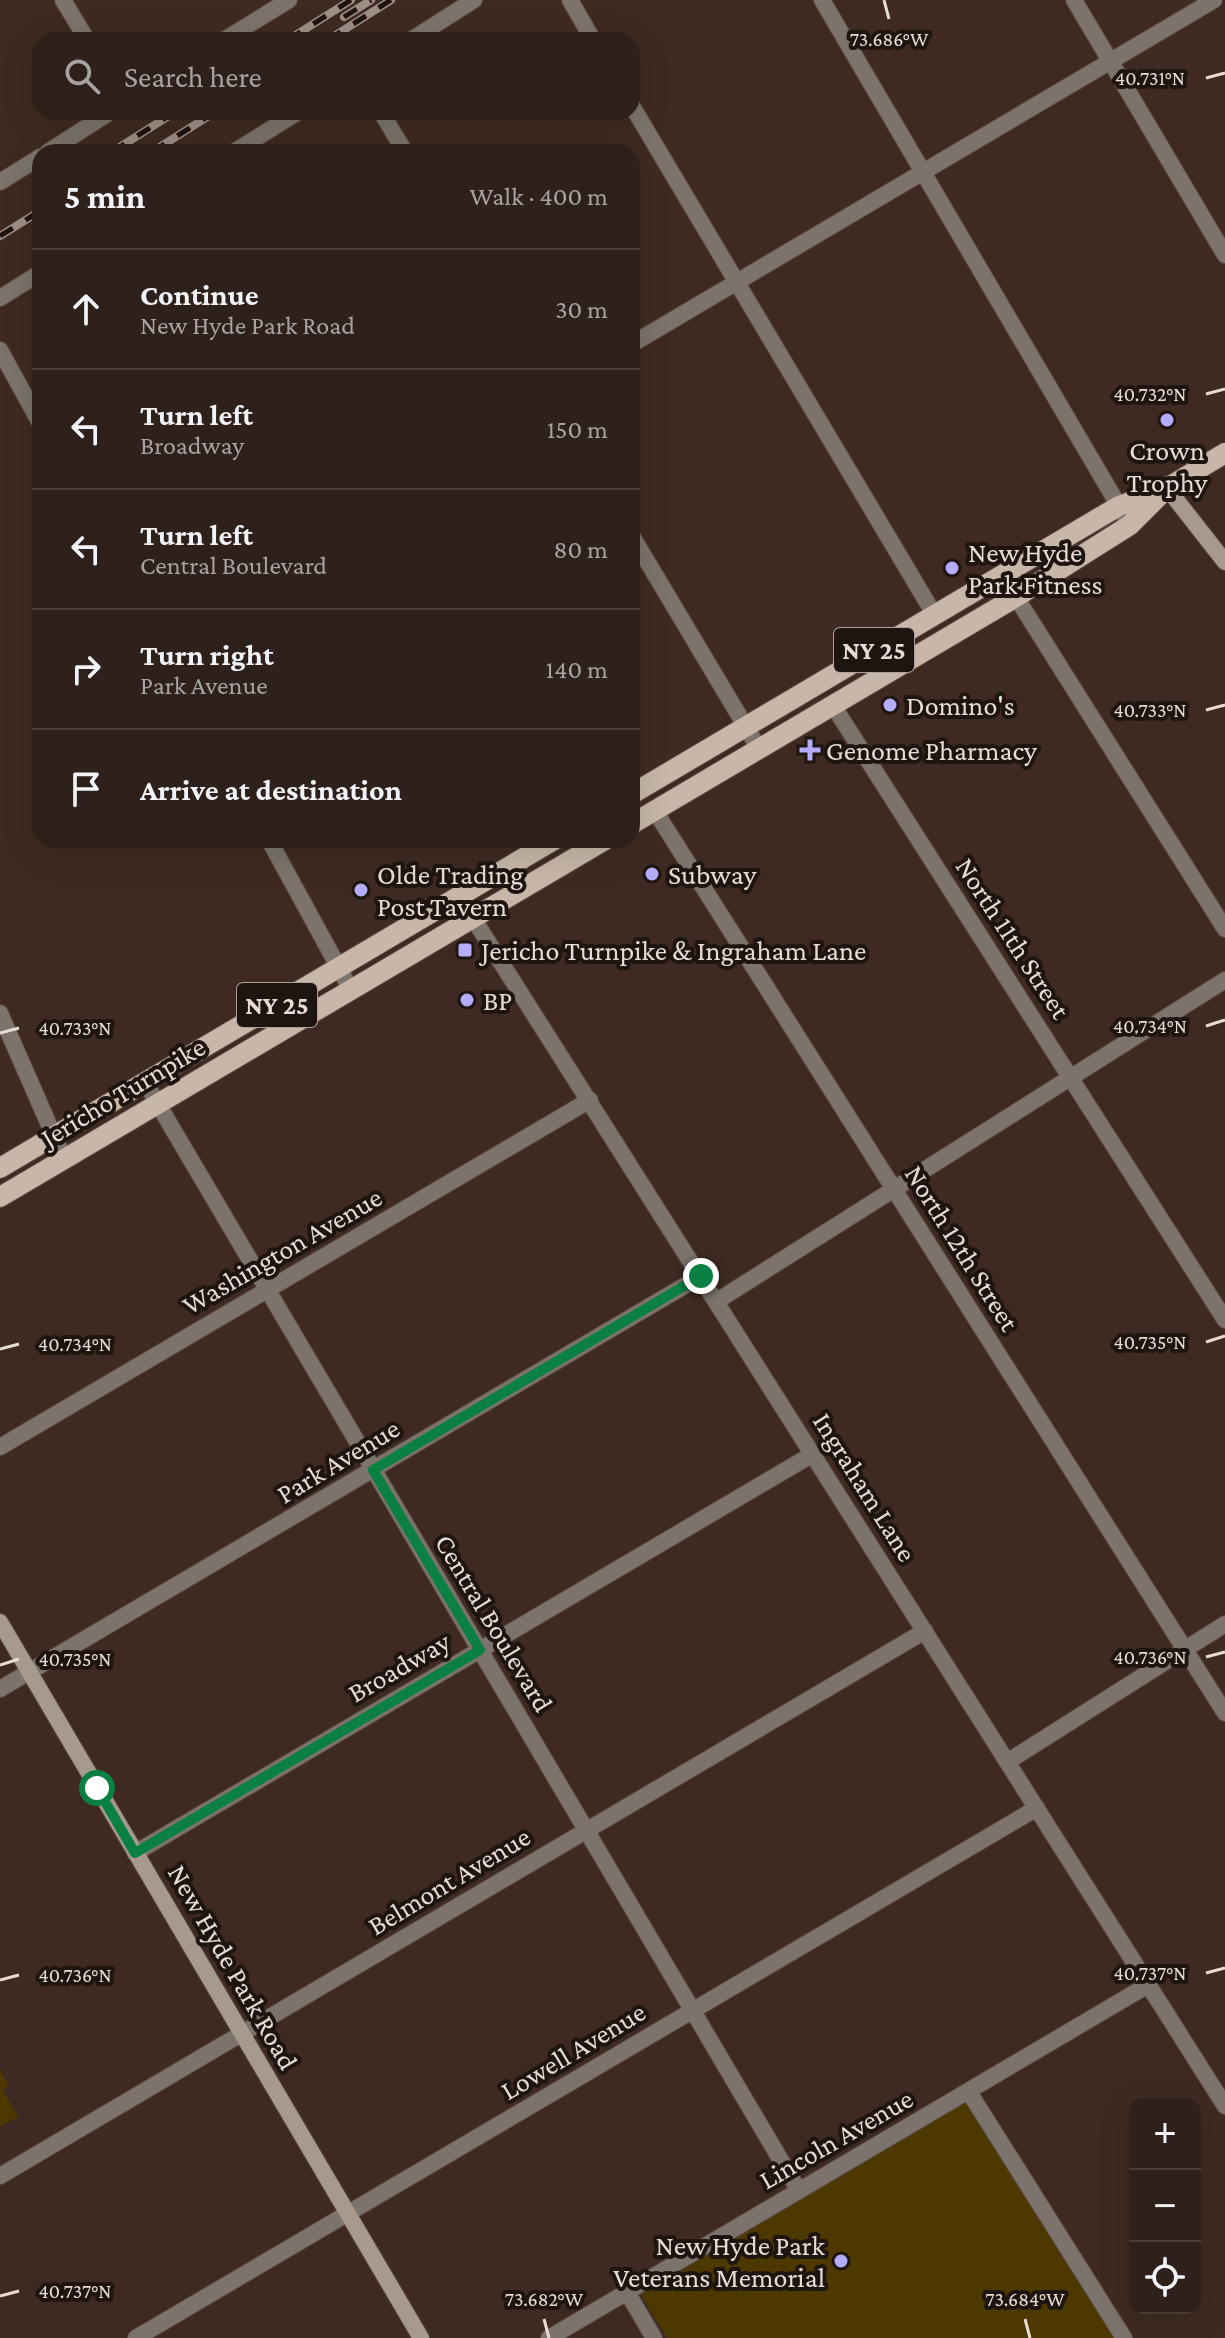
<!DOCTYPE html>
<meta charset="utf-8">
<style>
body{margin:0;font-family:"Crimson Pro",serif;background:#3a2d27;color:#f1f3f6}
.controls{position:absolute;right:24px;bottom:24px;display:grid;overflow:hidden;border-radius:16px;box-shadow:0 8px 32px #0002}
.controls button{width:72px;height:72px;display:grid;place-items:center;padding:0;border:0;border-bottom:2px solid #493e39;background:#2e201a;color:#f1f3f6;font:40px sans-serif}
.stop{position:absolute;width:24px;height:24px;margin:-18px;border:6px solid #0b8043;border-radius:50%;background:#fff}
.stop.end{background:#0b8043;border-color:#fff;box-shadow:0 2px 8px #0008}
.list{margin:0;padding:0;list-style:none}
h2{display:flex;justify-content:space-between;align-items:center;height:104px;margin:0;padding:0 32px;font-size:34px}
h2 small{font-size:26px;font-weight:400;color:#a7a3a2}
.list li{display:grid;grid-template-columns:52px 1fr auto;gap:24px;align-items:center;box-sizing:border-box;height:120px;padding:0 32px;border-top:2px solid #493e39}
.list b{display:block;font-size:30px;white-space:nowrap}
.list p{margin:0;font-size:26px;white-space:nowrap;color:#a7a3a2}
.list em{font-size:26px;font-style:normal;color:#a7a3a2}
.icon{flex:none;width:44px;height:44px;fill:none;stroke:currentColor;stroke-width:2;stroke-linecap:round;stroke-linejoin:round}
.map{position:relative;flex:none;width:1225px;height:2338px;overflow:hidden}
.search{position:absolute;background:#2e201a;box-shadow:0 8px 32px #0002;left:32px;top:32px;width:608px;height:88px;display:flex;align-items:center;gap:20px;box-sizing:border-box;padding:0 28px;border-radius:24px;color:#a7a3a2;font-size:30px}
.panel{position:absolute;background:#2e201a;box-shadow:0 8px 32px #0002;left:32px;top:144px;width:608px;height:704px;border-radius:24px}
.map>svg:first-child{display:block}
.green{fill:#4d3900}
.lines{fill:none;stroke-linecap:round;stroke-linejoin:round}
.minor-casing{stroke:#59463f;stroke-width:18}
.secondary-casing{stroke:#59463f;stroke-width:18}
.primary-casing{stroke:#59463f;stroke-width:22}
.minor{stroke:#7b736c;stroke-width:16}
.secondary{stroke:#a6998e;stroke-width:16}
.primary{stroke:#c8b7a8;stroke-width:20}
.rail-casing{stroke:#9d8d86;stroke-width:8}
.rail{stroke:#1e1511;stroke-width:5;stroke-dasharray:15;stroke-linecap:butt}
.route{stroke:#0b8043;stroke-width:10}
.ticks{fill:none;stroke:#e8dbd6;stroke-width:3}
.poi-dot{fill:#b4acf9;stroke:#1e1511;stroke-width:3}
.labels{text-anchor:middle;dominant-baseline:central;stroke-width:8;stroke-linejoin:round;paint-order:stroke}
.shield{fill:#1e1511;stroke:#aba09b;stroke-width:2}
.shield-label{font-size:26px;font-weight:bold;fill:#e8dbd6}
.poi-label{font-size:28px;fill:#e8dbd6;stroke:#1e1511;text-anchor:start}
.street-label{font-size:28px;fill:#e8dbd6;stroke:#1e1511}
.ticks-label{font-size:20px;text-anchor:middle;fill:#e8dbd6;stroke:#1e1511;stroke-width:8;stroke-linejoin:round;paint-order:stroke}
</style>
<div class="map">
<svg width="1225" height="2338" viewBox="0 0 1225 2338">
<rect width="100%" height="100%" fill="#3e2a22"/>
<path class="green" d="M0,2070L9,2085L3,2090L18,2117L0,2127Z
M966,2101L1116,2338H667L641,2295Z"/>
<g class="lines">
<defs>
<path id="minor" d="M63,0L87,40
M570,0L593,40
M822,0L1130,525
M1074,0L1225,255
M224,40L289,0
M411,40L474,0
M632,106L934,614
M381,112L405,152
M48,152L110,112
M234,152L298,112
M0,182L40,157
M0,298L40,273
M632,344L1214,0
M0,350L40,423
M632,536L759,749
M1016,597L1225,929
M834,707L1225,1320
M655,811L1225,1713
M269,840L351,990
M459,896L1225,2106
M0,1013L64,1159
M145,1082L799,2191
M717,1301L1225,980
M0,1447L590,1100
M0,1689L701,1276
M1007,1762L1225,1624
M135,1853L813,1454
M969,2092L1124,2338
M0,2176L925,1631
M627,2292L654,2338
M136,2338L1037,1808
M549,2338L1148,1985"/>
<path id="secondary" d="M1167,488L1225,562
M0,1622L421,2338"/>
<path id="primary" d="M632,794L1119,506L1167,488L1225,453
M632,824L1016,597L1130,525L1162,493
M0,1168L554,840
M0,1197L605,840"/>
</defs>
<use href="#minor" class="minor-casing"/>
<use href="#secondary" class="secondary-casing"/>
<use href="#primary" class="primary-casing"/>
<use href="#minor" class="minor"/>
<use href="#secondary" class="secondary"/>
<use href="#primary" class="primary"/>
<defs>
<path id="rail" d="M344,17L371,0
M288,40L351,0
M328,40L391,0
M112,152L175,112
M152,152L215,112
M0,236L40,211"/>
</defs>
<use href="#rail" class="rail-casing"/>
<use href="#rail" class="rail"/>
</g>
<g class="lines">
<path class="route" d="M97,1788L135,1853L480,1650L373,1470L701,1276"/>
</g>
<path class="ticks" d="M884,0L889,19M1206,78L1225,73M1206,394L1225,389M1206,710L1225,705M1206,1026L1225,1020M0,1033L19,1028M1206,1342L1225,1336M0,1349L19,1344M1206,1657L1225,1652M0,1665L19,1659M1206,1973L1225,1968M0,1980L19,1975M0,2296L19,2291M544,2319L549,2338M1025,2319L1030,2338"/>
<g class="poi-dot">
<circle cx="1167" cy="420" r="8"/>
<circle cx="952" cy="568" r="8"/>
<circle cx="890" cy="705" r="8"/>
<path d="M806 738h8v8h8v8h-8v8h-8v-8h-8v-8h8z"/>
<circle cx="652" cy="874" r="8"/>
<circle cx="361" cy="890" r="8"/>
<rect x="457" y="942" width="16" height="16" rx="4"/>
<circle cx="467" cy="1000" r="8"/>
<circle cx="841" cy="2261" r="8"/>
</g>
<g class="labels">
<g class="shield">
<rect x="834" y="628" width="80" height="44" rx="6"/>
<rect x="237" y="983" width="80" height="44" rx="6"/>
</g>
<g class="shield-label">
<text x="874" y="650">NY 25</text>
<text x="277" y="1005">NY 25</text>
</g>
<g class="poi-label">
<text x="1167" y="450" text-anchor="middle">Crown<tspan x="1167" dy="32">Trophy</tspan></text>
<text x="968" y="552">New Hyde<tspan x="968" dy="32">Park Fitness</tspan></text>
<text x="906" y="705">Domino's</text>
<text x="826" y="750">Genome Pharmacy</text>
<text x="377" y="874">Olde Trading<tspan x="377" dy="32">Post Tavern</tspan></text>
<text x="668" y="874">Subway</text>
<text x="481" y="950">Jericho Turnpike &amp; Ingraham Lane</text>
<text x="483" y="1000">BP</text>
<text x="825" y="2245" text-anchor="end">New Hyde Park<tspan x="825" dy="32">Veterans Memorial</tspan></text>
</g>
<g class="street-label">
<text transform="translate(1013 938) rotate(57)">North 11th Street</text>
<text transform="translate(123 1092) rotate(-31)">Jericho Turnpike</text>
<text transform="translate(962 1248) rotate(58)">North 12th Street</text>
<text transform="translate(282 1251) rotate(-30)">Washington Avenue</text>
<text transform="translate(338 1461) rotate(-31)">Park Avenue</text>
<text transform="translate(865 1487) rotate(58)">Ingraham Lane</text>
<text transform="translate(494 1623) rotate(59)">Central Boulevard</text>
<text transform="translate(399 1667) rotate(-30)">Broadway</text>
<text transform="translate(449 1881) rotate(-31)">Belmont Avenue</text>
<text transform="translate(233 1967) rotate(60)">New Hyde Park Road</text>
<text transform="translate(573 2051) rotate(-31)">Lowell Avenue</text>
<text transform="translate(836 2139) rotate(-30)">Lincoln Avenue</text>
</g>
</g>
<g class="ticks-label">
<text x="889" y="46">73.686°W</text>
<text x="1150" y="85">40.731°N</text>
<text x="1150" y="401">40.732°N</text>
<text x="1150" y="717">40.733°N</text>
<text x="1150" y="1033">40.734°N</text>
<text x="75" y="1035">40.733°N</text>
<text x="1150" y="1349">40.735°N</text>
<text x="75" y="1351">40.734°N</text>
<text x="1150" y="1664">40.736°N</text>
<text x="75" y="1666">40.735°N</text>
<text x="1150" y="1980">40.737°N</text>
<text x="75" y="1982">40.736°N</text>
<text x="75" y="2298">40.737°N</text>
<text x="544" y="2306">73.682°W</text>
<text x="1025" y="2306">73.684°W</text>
</g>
</svg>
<div class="controls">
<button>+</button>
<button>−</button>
<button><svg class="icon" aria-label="locate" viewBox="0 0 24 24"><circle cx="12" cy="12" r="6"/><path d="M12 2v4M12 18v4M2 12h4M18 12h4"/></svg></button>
</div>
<div class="stop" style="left:97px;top:1788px"></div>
<div class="stop end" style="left:701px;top:1276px"></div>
<div class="search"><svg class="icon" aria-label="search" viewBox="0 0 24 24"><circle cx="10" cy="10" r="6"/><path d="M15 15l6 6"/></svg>Search here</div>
<section class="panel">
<h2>5 min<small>Walk · 400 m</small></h2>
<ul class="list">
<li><svg class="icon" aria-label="ahead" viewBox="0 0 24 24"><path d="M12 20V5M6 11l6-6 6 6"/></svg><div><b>Continue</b><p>New Hyde Park Road</p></div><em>30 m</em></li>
<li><svg class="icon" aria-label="left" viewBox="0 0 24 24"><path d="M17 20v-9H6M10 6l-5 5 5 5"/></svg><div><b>Turn left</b><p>Broadway</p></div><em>150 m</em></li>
<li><svg class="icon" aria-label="left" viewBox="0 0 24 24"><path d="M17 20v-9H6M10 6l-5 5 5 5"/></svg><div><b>Turn left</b><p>Central Boulevard</p></div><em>80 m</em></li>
<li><svg class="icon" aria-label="right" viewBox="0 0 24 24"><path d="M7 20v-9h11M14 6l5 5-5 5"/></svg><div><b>Turn right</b><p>Park Avenue</p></div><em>140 m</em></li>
<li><svg class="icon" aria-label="arrive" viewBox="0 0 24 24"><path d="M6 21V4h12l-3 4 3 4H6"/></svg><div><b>Arrive at destination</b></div></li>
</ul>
</section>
</div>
